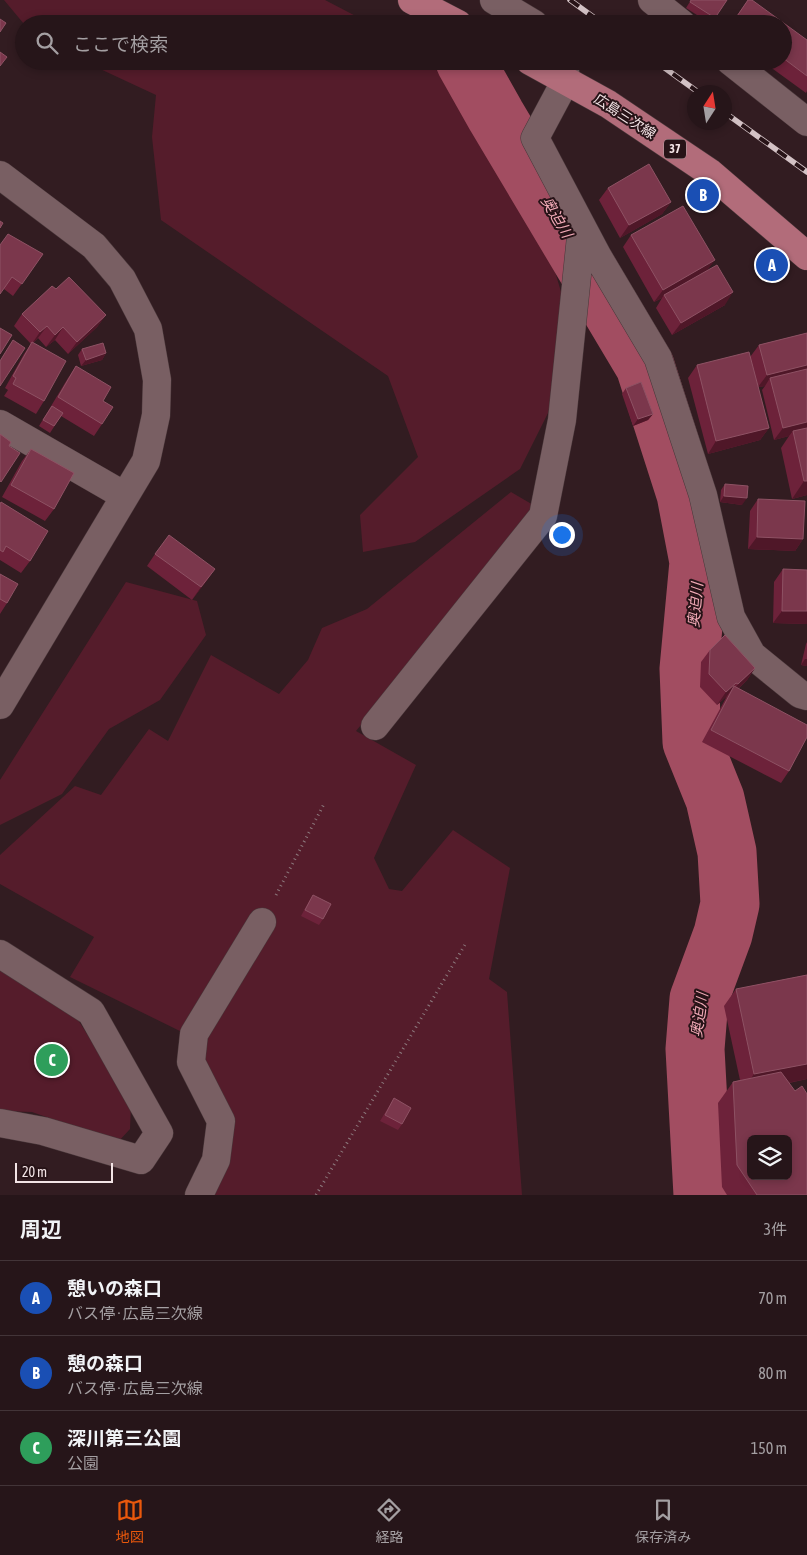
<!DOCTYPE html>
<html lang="ja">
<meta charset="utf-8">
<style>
body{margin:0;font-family:"Asap Condensed","Noto Sans JP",sans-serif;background:#322226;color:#f1f3f6}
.controls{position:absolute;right:15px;bottom:15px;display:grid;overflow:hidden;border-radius:8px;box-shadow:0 2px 8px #0003}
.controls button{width:45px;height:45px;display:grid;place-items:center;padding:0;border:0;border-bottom:1px solid #423438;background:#261519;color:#f1f3f6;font:25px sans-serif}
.compass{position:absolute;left:687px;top:85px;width:45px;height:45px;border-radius:50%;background:#261519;box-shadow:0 2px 8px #0003;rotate:12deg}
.scale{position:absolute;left:15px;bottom:12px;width:98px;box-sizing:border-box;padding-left:5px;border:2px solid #f3e4e6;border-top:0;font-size:14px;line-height:18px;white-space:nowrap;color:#f3e4e6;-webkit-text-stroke:4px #271317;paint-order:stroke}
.you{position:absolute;left:561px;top:534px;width:18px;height:18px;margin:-12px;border:4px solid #fff;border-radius:50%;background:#1a73e8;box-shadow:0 0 0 8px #1a73e833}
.badge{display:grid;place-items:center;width:32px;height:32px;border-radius:50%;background:#ea580c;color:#fff;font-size:16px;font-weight:700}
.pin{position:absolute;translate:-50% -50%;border:2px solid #fff;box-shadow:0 1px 5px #0006}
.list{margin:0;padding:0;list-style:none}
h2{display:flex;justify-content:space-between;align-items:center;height:65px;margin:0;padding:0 20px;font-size:21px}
h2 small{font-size:16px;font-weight:400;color:#a49fa2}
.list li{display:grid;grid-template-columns:32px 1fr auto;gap:15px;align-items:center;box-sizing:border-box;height:75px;padding:0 20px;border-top:1px solid #423438}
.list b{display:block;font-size:19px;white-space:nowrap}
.list p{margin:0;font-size:16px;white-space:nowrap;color:#a49fa2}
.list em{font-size:16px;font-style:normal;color:#a49fa2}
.icon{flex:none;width:28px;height:28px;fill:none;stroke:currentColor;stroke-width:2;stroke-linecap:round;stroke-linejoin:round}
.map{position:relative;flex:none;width:807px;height:1195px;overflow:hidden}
.search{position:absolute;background:#261519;box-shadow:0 2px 8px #0003;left:15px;right:15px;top:15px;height:55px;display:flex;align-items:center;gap:12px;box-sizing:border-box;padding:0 18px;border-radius:28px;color:#a49fa2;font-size:19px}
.sheet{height:290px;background:#261519}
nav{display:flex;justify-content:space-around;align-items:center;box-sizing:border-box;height:70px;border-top:1px solid #423438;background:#261519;font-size:14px;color:#a49fa2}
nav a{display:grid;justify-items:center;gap:2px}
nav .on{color:#ea580c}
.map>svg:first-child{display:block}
.green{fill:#551c2b}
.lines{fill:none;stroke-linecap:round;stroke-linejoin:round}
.river{stroke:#a24d61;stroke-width:59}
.minor-casing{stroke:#49373a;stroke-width:29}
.major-casing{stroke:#49373a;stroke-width:29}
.path{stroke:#8d7a7e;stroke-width:3;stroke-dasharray:1 4;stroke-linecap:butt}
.minor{stroke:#795f63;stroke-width:28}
.major{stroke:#b26c7a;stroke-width:28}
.rail-casing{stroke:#d3c2c5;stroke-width:5.5}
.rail{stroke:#271317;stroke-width:4;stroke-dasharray:11;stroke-linecap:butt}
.wall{fill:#6d223a}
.shaded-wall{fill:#4f1728}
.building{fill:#7b374c;stroke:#8e5264;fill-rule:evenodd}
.labels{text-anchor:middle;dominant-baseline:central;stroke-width:4;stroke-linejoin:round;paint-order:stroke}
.shield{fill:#271317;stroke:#b6a5a8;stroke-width:1}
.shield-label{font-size:12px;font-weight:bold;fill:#f3e4e6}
.street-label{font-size:14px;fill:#f3e4e6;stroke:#271317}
.water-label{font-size:15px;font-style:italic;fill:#f2aab7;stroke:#271317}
</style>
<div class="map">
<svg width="807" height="1195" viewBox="0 0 807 1195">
<rect width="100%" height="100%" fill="#321c21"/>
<path class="green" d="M4,0H325L371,24H24Z
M83,61H425L462,90L545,238L570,322L556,397L520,469L415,542L363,552L360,515L418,457L388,376L161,220L152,137L156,95Z
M511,492L540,509L356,731L416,765L374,858L389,889L402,891L453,830L510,868L489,979L507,992L522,1195H192L208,1167V1122L186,1034L70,977L94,937L0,884V855L75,786L101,795L149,729L168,741L211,655L279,694L308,660L322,628L367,609Z
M126,582L197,601L206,635L160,700L109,729L62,794L0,825V780Z
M0,966L75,1015L131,1104L130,1129L118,1142L32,1112L0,1111Z"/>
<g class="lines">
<path class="river" d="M465,61L496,116L645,366L686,494L699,562L689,669L692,742L715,799L727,852L730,904L723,934L699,999L695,1049L703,1195"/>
<defs>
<path id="minor" d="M494,0L534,24
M652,0L682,24
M564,61L566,80L535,138L598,257L658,358L703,495L731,617L752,655L800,694L807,696
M730,61L807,122
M0,175L94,246L122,279L148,329L157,380L156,415L146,461L0,705
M0,424L125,496
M375,726L543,516L562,420L582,227
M0,954L91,1012L159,1133L141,1160L43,1131L0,1123
M199,1195L216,1160L221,1121L191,1062L194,1034L262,922"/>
<path id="major" d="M412,0L458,24
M530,61L608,104L709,172L807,256"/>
</defs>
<use href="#minor" class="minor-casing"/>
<use href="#major" class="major-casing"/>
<path class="path" d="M276,895L324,804
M316,1195L466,943"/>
<use href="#minor" class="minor"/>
<use href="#major" class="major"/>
<defs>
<path id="rail" d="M570,0L603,24
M655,61L698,92
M724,112L807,172"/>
</defs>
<use href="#rail" class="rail-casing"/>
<use href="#rail" class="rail"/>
</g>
<path class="wall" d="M691,0H727L711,24L686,8Z
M748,0L807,40V91L806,93L762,61H783V24H731Z
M608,188L671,202L662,214L620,238L599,200Z
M631,235L708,270L725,305L672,335L656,308L662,298L654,302L623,247Z
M0,245L43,254L13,296L4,289Z
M56,289L106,315L97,327L68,354L55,340L46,347L38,338L33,343L44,401L36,414L4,396L8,390L5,388L24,354L31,344L14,326L22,314Z
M807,333V495L792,499L781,448L789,436L774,440L762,390L765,386L758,387L769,428L760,440L708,454L688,378L697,365L750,357L759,345Z
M82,349L106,353L102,360L81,366L78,355Z
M76,366L103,401L102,424L94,436L61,416L50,433L39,426L68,378Z
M626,388L653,414L648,420L633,426L622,394Z
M31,449L54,509L45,521L2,497L22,461Z
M725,484L742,505L720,502L721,490Z
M758,499L803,539L795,551L748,549L750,511Z
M0,504L30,561L21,573L0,560Z
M155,554L215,569L192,600L147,566Z
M783,569L807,624L773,623L774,582Z
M0,574L7,603L0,614Z
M807,642V666L801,665L806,644Z
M710,650L755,668L747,680L738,689L789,771L781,783L702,742L727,696L717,705L700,687L701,662Z
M313,895L323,919L319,925L301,916L309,901Z
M807,975V1079L789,1083L807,1195H727L722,1187L718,1103L733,1082L740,1080L724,1006L736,989Z
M394,1098L402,1124L398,1130L380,1121Z"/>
<path class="shaded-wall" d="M671,202L662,214L620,238L629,225Z
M715,260L706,272L664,295L662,298L654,302L663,290Z
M733,292L725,305L672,335L681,323Z
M106,315L97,327L68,354L77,342Z
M47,326L38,338L31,345L40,332Z
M63,327L55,340L46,347L55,335Z
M106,353L102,360L81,366L86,360Z
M807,365V375L770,378L765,386L758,387L767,375Z
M653,414L648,420L633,426L638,419Z
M807,422V432L793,431L789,436L774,440L783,428Z
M769,428L760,440L708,454L716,441Z
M804,481H807V495L792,499Z
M724,496L747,498L742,505L720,502Z
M757,537L803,539L795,551L748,549Z
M215,569L206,582L192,600L201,587Z
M782,611H807V624L773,623Z
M805,659H807V666L801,665Z
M755,668L747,680L729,697L738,684Z
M736,683L727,696L717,705L726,692Z
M807,1064V1079L742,1092L754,1074Z"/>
<path class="building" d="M691,0H727L715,18L690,2Z
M748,0H752L807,40V76L783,58V24H736L733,22Z
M0,19L6,23L0,32Z
M0,52L7,57L0,66Z
M649,164L671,202L629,225L608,188Z
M683,206L715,260L663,290L631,235Z
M0,221L3,223L0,228Z
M8,234L43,254L22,284L12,277L0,294V245Z
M717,265L733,292L681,323L664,295Z
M69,277L106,315L77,342L63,327L55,335L47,326L40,332L22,314L52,286L56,289Z
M0,328L12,335L0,354Z
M807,333V365L767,375L759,345Z
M13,340L25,348L0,386V361Z
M32,342L66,361L44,401L13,384L16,378L13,376Z
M103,343L106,353L86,360L82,349Z
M749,352L769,428L716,441L697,365Z
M76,366L111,387L103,401L113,407L102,424L58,397Z
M807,369V422L783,428L770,378Z
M641,382L653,414L638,419L626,388Z
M52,406L63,413L54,426L43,420Z
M807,428V481H804L793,431Z
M0,434L11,442L9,446L20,453L1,482L0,481Z
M31,449L74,473L54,509L11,485Z
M725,484L748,486L747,498L724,496Z
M758,499L805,501L803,539L757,537Z
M1,502L48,531L30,561L6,546L3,552L0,550V504Z
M169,535L215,569L201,587L155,554Z
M783,569L807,570V611H782Z
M0,574L18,584L7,603L0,599Z
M725,635L755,668L738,684L736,683L726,692L709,674L710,650Z
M734,686L807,725V737L789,771L711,730Z
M313,895L331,904L323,919L305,910Z
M807,975V1064L754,1074L736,989Z
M781,1072L795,1091L802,1086L807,1094V1195H757L737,1165L733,1082ZM751,1139H788V1176H751Z
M394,1098L411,1108L402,1124L385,1115Z"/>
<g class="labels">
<rect class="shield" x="664" y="139.5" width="22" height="19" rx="4"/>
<g class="shield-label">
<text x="675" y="149">37</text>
</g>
<g class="street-label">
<text transform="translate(625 116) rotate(33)">広島三次線</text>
</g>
<g class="water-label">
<text transform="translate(557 217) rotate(59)">奥迫川</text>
<text transform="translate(695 605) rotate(-85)">奥迫川</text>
<text transform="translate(699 1015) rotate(-82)">奥迫川</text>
</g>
</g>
</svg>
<div class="controls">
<button><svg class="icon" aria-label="layers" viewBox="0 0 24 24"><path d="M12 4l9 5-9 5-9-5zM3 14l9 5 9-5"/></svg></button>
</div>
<svg class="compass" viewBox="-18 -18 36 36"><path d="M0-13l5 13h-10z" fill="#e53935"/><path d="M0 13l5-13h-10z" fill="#a49fa2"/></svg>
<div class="scale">20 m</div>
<div class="you"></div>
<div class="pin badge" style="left:772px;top:265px;background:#1a4fb4">A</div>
<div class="pin badge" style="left:703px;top:195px;background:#1a4fb4">B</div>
<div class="pin badge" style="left:52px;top:1060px;background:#2e9e5b">C</div>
<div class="search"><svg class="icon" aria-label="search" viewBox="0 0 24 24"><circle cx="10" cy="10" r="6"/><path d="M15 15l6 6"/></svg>ここで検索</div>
</div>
<section class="sheet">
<h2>周辺<small>3件</small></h2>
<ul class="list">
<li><span class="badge" style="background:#1a4fb4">A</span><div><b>憩いの森口</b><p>バス停 · 広島三次線</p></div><em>70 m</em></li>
<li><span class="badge" style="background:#1a4fb4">B</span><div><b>憩の森口</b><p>バス停 · 広島三次線</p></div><em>80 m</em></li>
<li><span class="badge" style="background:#2e9e5b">C</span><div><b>深川第三公園</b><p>公園</p></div><em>150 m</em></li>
</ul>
</section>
<nav>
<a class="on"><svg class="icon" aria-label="map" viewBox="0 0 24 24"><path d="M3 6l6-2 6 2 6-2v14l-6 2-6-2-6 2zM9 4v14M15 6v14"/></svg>地図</a>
<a><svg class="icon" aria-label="directions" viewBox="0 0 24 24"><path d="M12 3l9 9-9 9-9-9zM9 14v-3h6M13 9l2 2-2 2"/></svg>経路</a>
<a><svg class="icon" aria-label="saved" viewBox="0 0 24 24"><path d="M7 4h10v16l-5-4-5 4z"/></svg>保存済み</a>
</nav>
